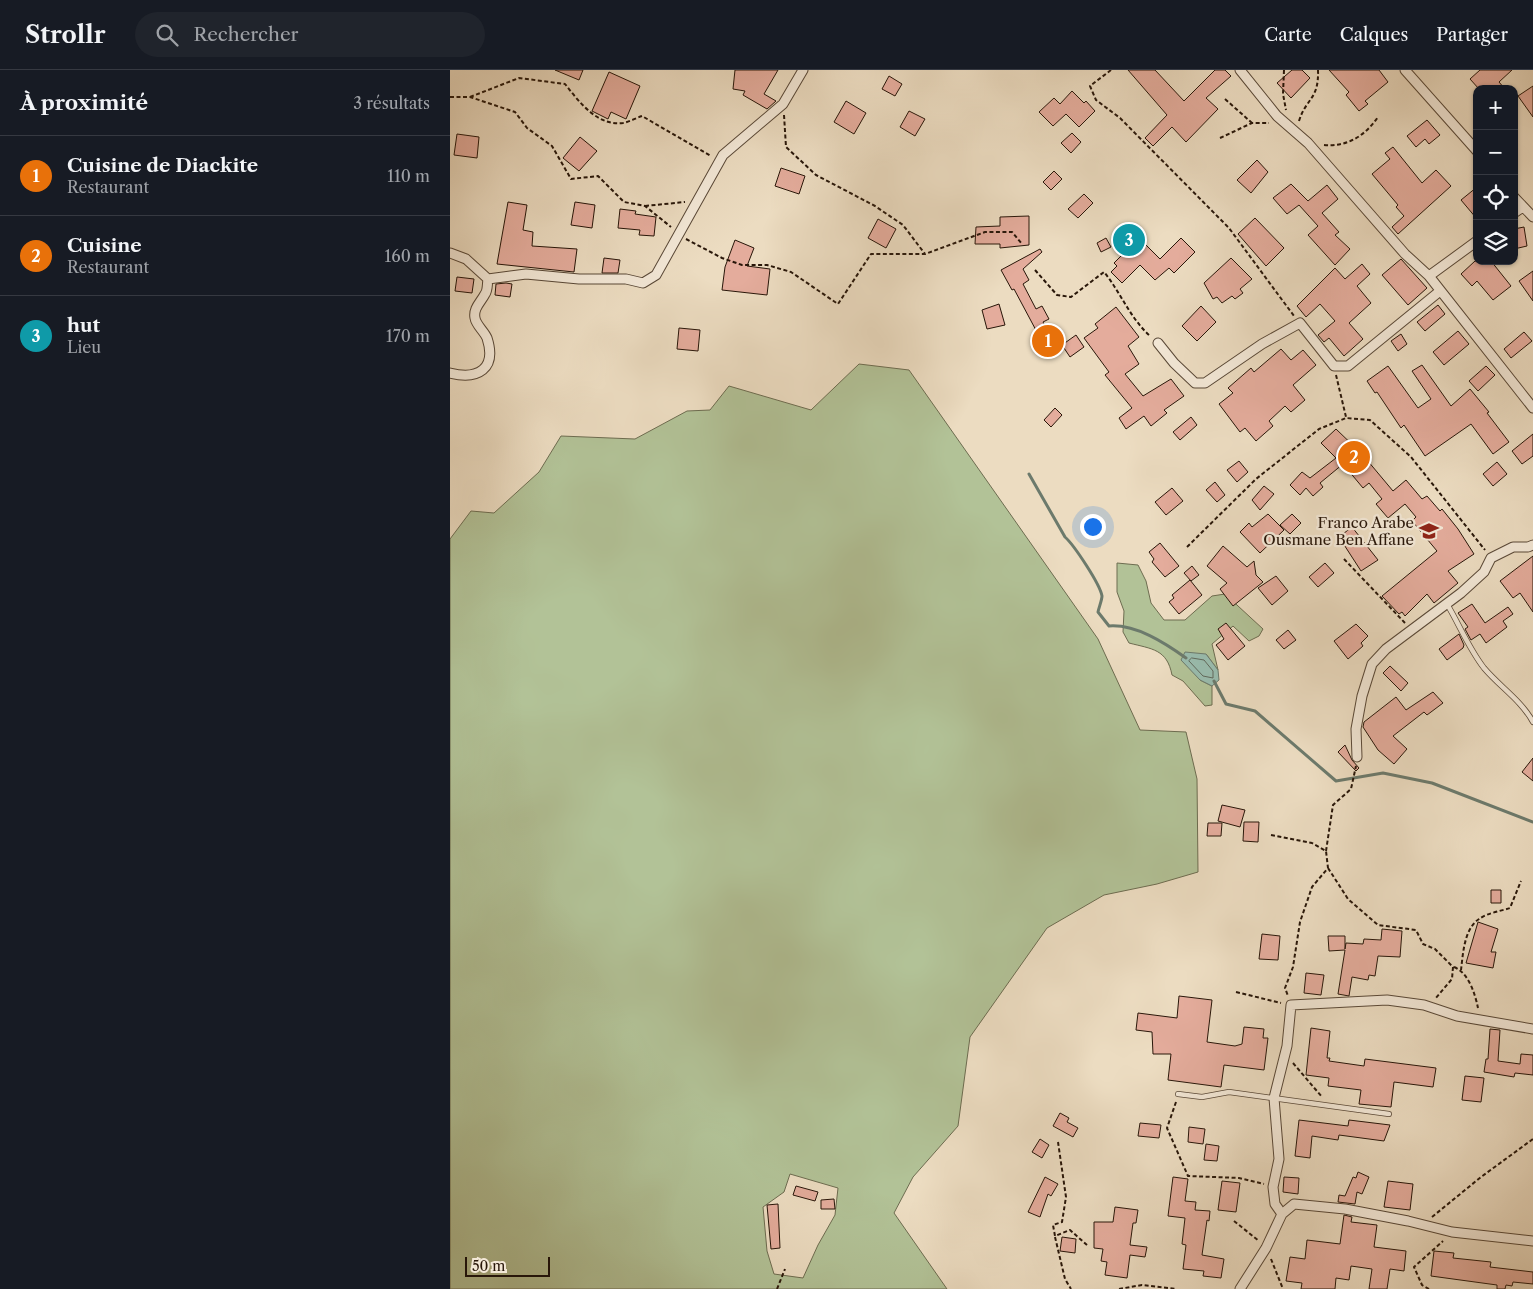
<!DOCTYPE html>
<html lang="fr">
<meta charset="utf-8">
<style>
body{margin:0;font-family:"Libre Caslon Text",serif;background:#20242c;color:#f1f3f6}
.controls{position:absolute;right:15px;top:15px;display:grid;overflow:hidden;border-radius:10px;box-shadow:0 1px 4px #0004}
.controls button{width:45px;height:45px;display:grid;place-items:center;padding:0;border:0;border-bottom:1px solid #363941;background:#171b24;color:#f1f3f6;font:25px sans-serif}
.scale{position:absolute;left:15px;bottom:12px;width:85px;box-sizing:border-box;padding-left:5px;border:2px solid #281609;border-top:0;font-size:14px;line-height:18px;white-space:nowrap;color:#281609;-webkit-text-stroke:4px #f3e8d7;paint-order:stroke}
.you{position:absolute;left:642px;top:456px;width:18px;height:18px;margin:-12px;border:4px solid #fff;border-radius:50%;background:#1a73e8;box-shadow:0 0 0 8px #1a73e833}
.badge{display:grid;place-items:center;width:32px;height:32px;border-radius:50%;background:#1a73e8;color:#fff;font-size:16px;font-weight:700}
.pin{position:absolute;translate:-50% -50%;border:2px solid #fff;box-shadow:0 1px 5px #0006}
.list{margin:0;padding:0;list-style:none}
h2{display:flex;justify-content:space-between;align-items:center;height:65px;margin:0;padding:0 20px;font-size:21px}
h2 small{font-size:16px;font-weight:400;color:#9ea1a6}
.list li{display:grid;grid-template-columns:32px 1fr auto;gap:15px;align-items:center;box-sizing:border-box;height:80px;padding:0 20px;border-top:1px solid #363941}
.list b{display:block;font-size:19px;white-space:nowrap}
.list p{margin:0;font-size:16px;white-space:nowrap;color:#9ea1a6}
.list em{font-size:16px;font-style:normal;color:#9ea1a6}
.icon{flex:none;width:28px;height:28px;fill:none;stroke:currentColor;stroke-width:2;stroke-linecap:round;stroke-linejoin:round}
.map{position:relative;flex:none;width:1083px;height:1219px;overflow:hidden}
header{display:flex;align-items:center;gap:30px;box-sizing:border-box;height:70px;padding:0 25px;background:#171b24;border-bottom:1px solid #363941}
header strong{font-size:24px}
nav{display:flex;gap:28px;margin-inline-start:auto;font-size:18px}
.search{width:350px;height:45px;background:#20242c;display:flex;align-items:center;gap:12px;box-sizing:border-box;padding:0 18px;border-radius:28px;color:#9ea1a6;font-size:19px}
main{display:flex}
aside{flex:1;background:#171b24}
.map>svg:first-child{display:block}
.green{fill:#b2c297;stroke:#6d6c50;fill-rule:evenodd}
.water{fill:#99bcae;stroke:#6c7a6c}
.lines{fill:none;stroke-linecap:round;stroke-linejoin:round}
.shore{stroke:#60695c;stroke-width:1}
.stream{stroke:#6c7a6c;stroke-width:3}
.building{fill:#e4ac9c;stroke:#281609}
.service-casing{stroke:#594837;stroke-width:6}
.minor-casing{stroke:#594837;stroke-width:11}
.path{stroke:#281609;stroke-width:2;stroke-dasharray:4 2.5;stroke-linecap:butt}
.service{stroke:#f3e8d7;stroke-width:4.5}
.minor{stroke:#f3e8d7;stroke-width:9}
.labels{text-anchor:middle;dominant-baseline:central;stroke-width:4.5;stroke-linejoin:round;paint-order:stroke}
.poi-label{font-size:15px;fill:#281609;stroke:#f3e8d7;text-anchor:end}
</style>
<header>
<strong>Strollr</strong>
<div class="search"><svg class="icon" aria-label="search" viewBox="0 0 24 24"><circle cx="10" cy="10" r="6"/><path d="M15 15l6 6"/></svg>Rechercher</div>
<nav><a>Carte</a><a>Calques</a><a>Partager</a></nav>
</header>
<main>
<aside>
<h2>À proximité<small>3 résultats</small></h2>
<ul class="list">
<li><span class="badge" style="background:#e8710a">1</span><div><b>Cuisine de Diackite</b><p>Restaurant</p></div><em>110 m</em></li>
<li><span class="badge" style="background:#e8710a">2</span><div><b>Cuisine</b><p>Restaurant</p></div><em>160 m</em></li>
<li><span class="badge" style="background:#0f9aa8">3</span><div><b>hut</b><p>Lieu</p></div><em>170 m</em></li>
</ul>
</aside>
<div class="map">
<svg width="1083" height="1219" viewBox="0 0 1083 1219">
<rect width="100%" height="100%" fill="#ecdcc1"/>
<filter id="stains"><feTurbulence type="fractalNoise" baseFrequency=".004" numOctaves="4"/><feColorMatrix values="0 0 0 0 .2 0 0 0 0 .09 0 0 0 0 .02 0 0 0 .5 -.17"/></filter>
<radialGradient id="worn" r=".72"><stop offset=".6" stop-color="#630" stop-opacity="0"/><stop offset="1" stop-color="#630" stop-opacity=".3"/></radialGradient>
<path class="green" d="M409,294L459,300L648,569L690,660L736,662L747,709L748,802L707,814L654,825L597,858L520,967L508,1056L463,1107L444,1143L497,1219H0V469L21,441L44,443L89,402L111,366L185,369L237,341L260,340L279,316L361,340ZM340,1104L388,1118L385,1145L368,1175L353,1208L324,1204L317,1181L313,1137L334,1122Z
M667,493L688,495L696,511L701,533L714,550H735L762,526L775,524L813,559L809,566L799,571L783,556L762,574L768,600L756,584L750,610L762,616V635L755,636L733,611L722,605C717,579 702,579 679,573L673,562L674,541L667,522Z"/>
<path class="water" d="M735,582L756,584L768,600L769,610L762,616L750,610L731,590Z"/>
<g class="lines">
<path class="shore" d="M742,588L754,590L763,601V608L753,606L739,591Z"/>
<path class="stream" d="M579,404L615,467C624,475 650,514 652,526C652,530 649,537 648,542L659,556C686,554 715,573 736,588
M764,611L776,634L805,641L886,711L933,703L982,713L1083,752"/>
</g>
<path class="building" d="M105,0H133L129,10Z
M285,0H328L314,24L326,31L317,39L293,25L295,21L283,19Z
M678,0H705L734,31L765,0H775L781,6L756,28L768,39L736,72L722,57L703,76L695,68L717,45Z
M842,0H852L860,8L841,28L827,13Z
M879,0H929L938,12L915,31L918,34L909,41L896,25L899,22Z
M1030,0H1062L1049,12L1055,19H1029L1020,9Z
M159,2L190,16L176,49L161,42L158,49L142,41Z
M439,6L452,14L445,26L432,19Z
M1083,16V47L1068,26Z
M622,21L634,33L636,31L645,41L629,57L616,44L603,56L589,42L604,28L610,34Z
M396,31L416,43L404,64L384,52Z
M459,41L475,49L465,66L450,57Z
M977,50L990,65L979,74L975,69L966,77L957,66Z
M622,63L631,72L621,83L611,73Z
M7,64L29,67L27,88L4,85Z
M130,67L147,81L129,101L113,88Z
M943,77L972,113L986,100L1001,116L948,164L942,157L954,146L946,137L948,135L922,104L940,89L935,83Z
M807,90L818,102L801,123L787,110Z
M331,98L355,106L349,124L325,116Z
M604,101L612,109L601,120L593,112Z
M841,114L858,131L877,115L888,129L872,143L889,162L885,165L900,179L885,195L858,165L868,156L849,135L837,144L823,128Z
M1027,117V149L1011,130Z
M634,124L643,133L628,148L618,139Z
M58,132L77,135L73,160L83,162L82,176L127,179L124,202L47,194Z
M125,132L145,135L142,158L121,155Z
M170,139L186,141L185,144L206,147L204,166L189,165L190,160L168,158Z
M579,146V175L550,178V174H525L526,157L550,156V147Z
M805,148L834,178L816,196L788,164Z
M428,149L446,159L436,178L418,168Z
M1074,157L1077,176L1064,179V159Z
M656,168L661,177L651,182L647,173Z
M689,168L710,189L731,168L745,182L724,203L719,198L705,210L690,195L672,213L661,202L667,196L664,193Z
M285,170L304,178L297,196L320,199L317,225L272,220L275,197Z
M590,179L592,182L573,199L579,210L573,214L586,239L592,236L599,249L593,252L605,274L596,279L564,219L562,220L551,200Z
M154,188L170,190L168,203H152Z
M781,188L802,209L790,219L793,223L785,229L782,226L772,233L767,227L763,229L754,213Z
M951,189L977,218L958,235L932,205Z
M1025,191H1041L1061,216L1043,230L1027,211L1022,216L1011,204Z
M912,194L920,204L907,216L921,233L899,253L913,269L894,286L879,268L874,272L868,265L885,251L870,234L856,247L847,236L885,198L895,209Z
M1083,201V231L1069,211Z
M7,207L24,209L22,223L5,221Z
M56,213L62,214L60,227L45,225L46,214Z
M549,234L555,255L537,259L532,240Z
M988,235L995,244L975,261L967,252Z
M751,236L766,252L747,271L732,256Z
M666,237L689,267L678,276L689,294L675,304L693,326L721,309L734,326L714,340L717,343L701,356L694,346L676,359L669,348L682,338L655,305L659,302L634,268L648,258L645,254Z
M229,258L250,260L248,281L227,279Z
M1008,261L1019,274L994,295L983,282Z
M1074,262L1082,271L1061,288L1054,279Z
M951,264L957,274L948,281L941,271Z
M626,265L634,277L620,287L612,275Z
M831,279L841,290L853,280L866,295L843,315L855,330L841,342L835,336L819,351L823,356L806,371L795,358L790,362L769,334L783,323L778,318L801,298L804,302Z
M972,295L1001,336L1020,319L1039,342L1037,343L1059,372L1043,384L1021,354L975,386L954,355L951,358L927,322L925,323L917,311L938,296L968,338L981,329L962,301Z
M1036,296L1045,305L1028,321L1019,311Z
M605,338L612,345L601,357L594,350Z
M741,347L747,355L730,370L723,362Z
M886,359L912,384L943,421L956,410L972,429L977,426L990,441L992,439L1008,459L1024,484L998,501L1008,513L984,533L977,524L955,546L952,542L949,544L932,526L987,481L962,451L966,447L955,434L938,448L926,434L932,429L919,413L913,418L893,394L870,413L873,417L863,426L856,418L850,425L840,415L852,402L860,408L886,388L871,373Z
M1083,364V386L1072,394L1062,381Z
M789,391L798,402L787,412L777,400Z
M1047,392L1057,404L1043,416L1033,404Z
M765,412L775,425L767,432L756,420Z
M814,416L824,424L810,440L802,430Z
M722,418L733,431L716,445L705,432Z
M818,444L834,460L810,483L790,462L799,453L802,457Z
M842,444L851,453L840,464L830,455Z
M902,457L928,490L911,501L889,467Z
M710,473L729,496L715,507L702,492L704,489L699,482Z
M773,476L797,497L804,491L806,505L813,512L783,536L770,519L777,513L757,496Z
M1083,486V542L1070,523L1063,528L1050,511Z
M875,493L884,503L868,517L859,507Z
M742,496L749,505L741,511L734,503Z
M826,506L838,521L822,535L808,518Z
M740,510L752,525L729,544L719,532L724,528L722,525Z
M1022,534L1035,553L1058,537L1063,544L1053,551L1057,557L1036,573L1030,564L1021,570L1015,559L1018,557L1008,543Z
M776,553L795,576L778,590L766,575L774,569L768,559Z
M906,554L918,566L911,573L913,576L898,589L884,571Z
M838,560L846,570L834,579L826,570Z
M1009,564L1014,575L1013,578L997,590L989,579Z
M940,596L958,613L951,621L933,603Z
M983,622L993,633L977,645L974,642L943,666L957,679L944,694L928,680L913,657L914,652L946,627L956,640Z
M895,675L902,690L909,698L906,701L888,682Z
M1083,688V711L1072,702Z
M772,735L795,740L790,757L768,751Z
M794,752H809L808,772L793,771Z
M758,753H772L771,766H757Z
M1041,820H1051V833H1041Z
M1028,852L1048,859L1041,882H1046L1043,898L1016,893Z
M932,859L952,861L950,887L928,886L925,906L919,905L918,910L902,907L899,926L888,924L895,880L879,881L878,866H895V879L896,873L913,874L914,869L931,870Z
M812,864L830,866L828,890L809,889Z
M856,903L874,905L871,925L854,923Z
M729,926L762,930L757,972L785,976L792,974L794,957L814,959L813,968H818L814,1000L774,995L771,1017L718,1010L721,984H703L702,962L686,960L688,943L727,948Z
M861,958L880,961L877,988H880L879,991L914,996L915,989L986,998L983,1017L944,1012L941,1037L909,1034L911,1020L878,1016L879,1008L856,1005Z
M1040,959L1050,960L1048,991L1070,994L1071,984L1083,985V1005L1065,1003L1064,1007L1034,1002L1036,989H1038Z
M1015,1006L1034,1008L1031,1032L1012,1030Z
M610,1043L619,1048L617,1052L628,1058L623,1067L603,1056Z
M849,1050L898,1056L899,1050L940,1055L934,1071L889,1065L888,1070L862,1066L860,1088L845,1086Z
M690,1053L711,1055L709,1068L688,1066Z
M739,1057L755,1059L753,1074L738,1072Z
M590,1069L599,1075L592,1088L582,1082Z
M756,1074L769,1076L767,1091L754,1090Z
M908,1102L919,1107L912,1124L907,1122L905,1134L888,1132L889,1125L895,1126L903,1107L906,1108Z
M595,1107L608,1114L601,1126L598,1124L590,1147L578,1142Z
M723,1107L738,1109L735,1131L746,1132L745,1140L760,1141L759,1151L757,1150L752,1185L774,1189L771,1208L753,1206L754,1201L733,1199L736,1175L732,1174L735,1148L718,1146Z
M834,1107L849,1108L848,1124L833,1122Z
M772,1111L790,1113L786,1142L768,1140Z
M938,1111L963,1114L960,1140L934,1137Z
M346,1116L368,1122L365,1131L343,1125Z
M384,1129L385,1139H371V1130Z
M328,1134L330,1178L321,1179L317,1135Z
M665,1137L688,1140L686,1153H683L680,1175L697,1177L695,1187L680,1185L677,1208L655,1205L657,1192L651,1191L653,1179L644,1178V1152H663Z
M894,1145L902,1147L901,1152L927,1155L924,1177L956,1181L954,1201L940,1199L937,1219H919L922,1199L901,1196L899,1210L886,1208L885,1219H851L852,1213L836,1211L840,1187L855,1189L857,1170L890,1174Z
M612,1167L626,1169L625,1183L610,1181Z
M984,1181L1004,1183L1003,1188L1041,1192L1040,1197L1083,1202V1214L1063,1212L1062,1216L1056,1215L1055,1219H1047V1215L981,1206Z"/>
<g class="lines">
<defs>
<path id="service" d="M997,534C1009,554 1019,579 1034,598C1050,617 1071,630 1083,652
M728,1024L752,1027L779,1022L939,1044"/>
<path id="minor" d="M790,0L827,46L858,73L955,184L979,206L1083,338
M955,0L1027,81
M1064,127L1083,147
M1064,143L1073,137
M0,183L16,189L38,209L76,204L129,209H176L193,213L206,205L273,85L333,34L353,0
M979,206L1027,171
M708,273L724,293L745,313H755L812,274L850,253L884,296H898L990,221
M0,303C28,310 47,299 37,268C34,261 26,255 25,248C23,238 31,232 35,224C38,220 37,214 38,209
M907,687L906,659L912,626L922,594L936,579L1011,523L1034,502L1041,488L1063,477H1078L1083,475
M832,1144L825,1134L823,1117L829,1089L824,1028L837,976L841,935L937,930L974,935L1007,946L1083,959
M790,1219L816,1178L832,1144L844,1134L895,1139L958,1151L1002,1162L1083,1171"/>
</defs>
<use href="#service" class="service-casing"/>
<use href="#minor" class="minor-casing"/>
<path class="path" d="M661,0L640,16L646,30L670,48L779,158L844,246
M834,0L833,24L836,40
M0,27H20L65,42L77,58L102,76L121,109L148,106L174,132L195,136L221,157
M20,27L69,8L115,14C130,33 147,56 173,53C179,52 186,48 192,46L261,86
M775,29L802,53
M334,45L336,77L366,105L425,136L453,155L475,184
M849,51C856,28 869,30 868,0
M770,68L802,53H819
M874,75C897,77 915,66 928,47
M195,136L235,132
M236,169L272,188L292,195H317L341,202L388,234L421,184H475L535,162H562L572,174
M585,200L607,225L621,227L654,202C671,223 680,248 700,266
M886,305L896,347
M737,477L806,409L869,359L896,348L920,350L961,387L1035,480
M894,489L955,553
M821,765L862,773L876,781L878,798L862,817L850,852L843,897L835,918L838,926
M876,781L883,735L901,719L906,696
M878,798L898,829L928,855L966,860L973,874L985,879L1003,897L1002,909L985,929
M1004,897C1019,903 1025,924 1028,938
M1011,900C1013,884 1014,859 1029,849C1037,843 1051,841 1060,838L1071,811
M786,922L831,933
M843,993L872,1027
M726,1032L717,1058L738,1106L789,1108L814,1114
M608,1072L616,1127L612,1152L603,1155L605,1166L620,1160L637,1175
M982,1147L1031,1107L1083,1069
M784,1151L809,1171
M605,1167L615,1209L621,1219
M821,1189L833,1219
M327,1219L335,1199
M669,1219L692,1215L726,1219
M979,1219L972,1215L964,1197L993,1171"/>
<use href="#service" class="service"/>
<use href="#minor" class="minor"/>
</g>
<defs>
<symbol id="school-bare" viewBox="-9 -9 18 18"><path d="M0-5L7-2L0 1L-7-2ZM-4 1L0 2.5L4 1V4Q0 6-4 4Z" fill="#8f2418" stroke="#f3e8d7" stroke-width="2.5" paint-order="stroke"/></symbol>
</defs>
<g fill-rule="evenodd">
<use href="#school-bare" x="965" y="447" width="28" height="28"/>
</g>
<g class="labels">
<g class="poi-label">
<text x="964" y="452">Franco Arabe<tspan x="964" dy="17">Ousmane Ben Affane</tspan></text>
</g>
</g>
<rect width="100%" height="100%" filter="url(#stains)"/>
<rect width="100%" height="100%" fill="url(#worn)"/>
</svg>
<div class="controls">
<button>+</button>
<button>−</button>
<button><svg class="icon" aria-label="locate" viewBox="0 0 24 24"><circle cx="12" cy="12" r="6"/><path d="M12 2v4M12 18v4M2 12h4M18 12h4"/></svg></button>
<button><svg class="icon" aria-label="layers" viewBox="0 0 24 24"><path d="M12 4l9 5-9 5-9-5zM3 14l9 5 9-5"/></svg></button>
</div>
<div class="scale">50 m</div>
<div class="you"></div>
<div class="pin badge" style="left:598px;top:271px;background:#e8710a">1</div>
<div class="pin badge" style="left:904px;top:387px;background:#e8710a">2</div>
<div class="pin badge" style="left:679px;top:170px;background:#0f9aa8">3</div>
</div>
</main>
